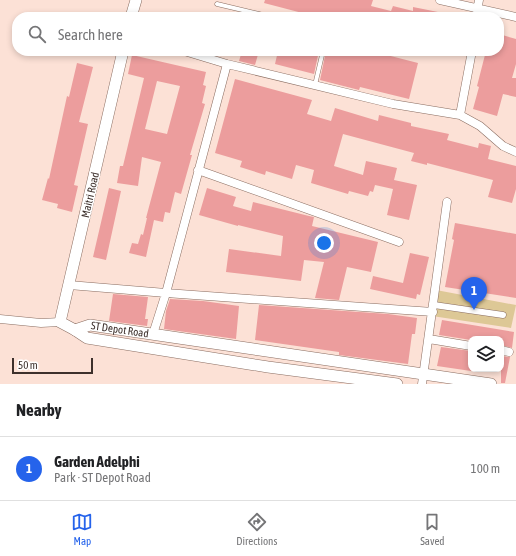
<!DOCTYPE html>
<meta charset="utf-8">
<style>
body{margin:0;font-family:"Asap Condensed",sans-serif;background:#f6f6f6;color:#202124}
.controls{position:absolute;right:12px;bottom:12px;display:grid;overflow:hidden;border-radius:8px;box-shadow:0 2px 6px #0003}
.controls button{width:36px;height:36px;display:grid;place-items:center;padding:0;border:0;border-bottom:1px solid #e0e0e0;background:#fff;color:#202124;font:20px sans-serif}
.scale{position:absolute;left:12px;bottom:10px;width:81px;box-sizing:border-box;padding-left:4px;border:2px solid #3d302c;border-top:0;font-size:11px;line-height:14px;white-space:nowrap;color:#3d302c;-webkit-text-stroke:3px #fff;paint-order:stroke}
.you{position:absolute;left:324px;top:243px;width:14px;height:14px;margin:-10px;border:3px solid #fff;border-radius:50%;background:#1a73e8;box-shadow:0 0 0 6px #1a73e833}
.badge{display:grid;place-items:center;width:26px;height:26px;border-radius:50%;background:#2563eb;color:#fff;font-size:13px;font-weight:700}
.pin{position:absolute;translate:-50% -33px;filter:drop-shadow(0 1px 2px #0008)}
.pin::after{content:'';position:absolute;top:21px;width:14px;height:12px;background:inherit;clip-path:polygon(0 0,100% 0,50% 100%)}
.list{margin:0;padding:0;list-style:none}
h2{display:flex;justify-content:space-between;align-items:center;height:52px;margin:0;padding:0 16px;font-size:17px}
h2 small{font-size:13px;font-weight:400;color:#757577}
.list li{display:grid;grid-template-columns:26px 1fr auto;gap:12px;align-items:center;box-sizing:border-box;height:64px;padding:0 16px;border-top:1px solid #e0e0e0}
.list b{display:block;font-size:15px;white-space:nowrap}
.list p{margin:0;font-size:13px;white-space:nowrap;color:#757577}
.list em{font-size:13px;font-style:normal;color:#757577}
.icon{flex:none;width:22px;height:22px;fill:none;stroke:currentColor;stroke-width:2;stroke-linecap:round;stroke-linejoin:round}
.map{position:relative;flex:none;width:516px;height:384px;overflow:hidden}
.search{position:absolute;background:#fff;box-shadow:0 2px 6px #0003;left:12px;right:12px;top:12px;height:44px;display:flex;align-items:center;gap:10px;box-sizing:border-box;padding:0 14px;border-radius:16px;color:#757577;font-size:15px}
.sheet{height:116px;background:#fff}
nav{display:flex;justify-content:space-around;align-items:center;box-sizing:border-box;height:56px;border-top:1px solid #e0e0e0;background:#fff;font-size:11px;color:#757577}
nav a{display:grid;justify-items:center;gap:2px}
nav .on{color:#2563eb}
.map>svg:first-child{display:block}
.green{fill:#ddc896}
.building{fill:#ec9d9d;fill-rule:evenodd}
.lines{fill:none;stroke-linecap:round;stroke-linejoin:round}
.service-casing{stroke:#8a6d61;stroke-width:5}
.pedestrian-casing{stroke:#8a6d61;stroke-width:7}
.minor-casing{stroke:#8a6d61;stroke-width:9}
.tertiary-casing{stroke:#8a6d61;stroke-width:12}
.service{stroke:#fff;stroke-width:4}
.pedestrian{stroke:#fff;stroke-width:6}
.minor{stroke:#fff;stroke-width:8}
.tertiary{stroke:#fff;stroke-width:11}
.labels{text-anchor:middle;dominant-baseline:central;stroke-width:3;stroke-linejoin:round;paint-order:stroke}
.street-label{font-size:11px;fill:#3d302c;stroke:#fff}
</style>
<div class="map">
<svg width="516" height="384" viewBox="0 0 516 384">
<rect width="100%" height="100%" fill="#fce1d6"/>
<path class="green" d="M436,290L516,305L511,328L432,316Z"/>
<path class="building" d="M265,0H373L371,6L391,11L393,6L413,11V7L443,13V17H309L310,15L264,3Z
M499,34L516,39V64L512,78H516V97L503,94L497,116L473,109L479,87L477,86L486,51H499Z
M242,51H259L255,65L239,61Z
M278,51H319L314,74L275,64Z
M326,51H363L378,55L379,53L418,63L409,99L360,87L359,90L320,80Z
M132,55L206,72L203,85L206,86L202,103L205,104L190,155H192L181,194L175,192L170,213L165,212L163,222L154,220L146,257L129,253L132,243L138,244L141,234L143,235L147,218H146L161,162L142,157L138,186L117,183L120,166H123L144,78L128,74ZM157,81L180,86L167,134L145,129Z
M77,63L93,67L79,122L88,124L74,185L78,186L72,212L57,208L58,204L42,200L48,178L49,179L67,96L69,97Z
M235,79L312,100L307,114L331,121L335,108L378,121L379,115L411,123V126L449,134L447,140L478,148L479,143L491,146L488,159L516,166V189L512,203L488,197L493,180L427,163V165L411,161L414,153L343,134L334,166L363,175L366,161L397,168L394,180L417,185L409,220L387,215L393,189L375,185L373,192L370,191L368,196L349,191L348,194L311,183L314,170L296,165L292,179L266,171L265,175L240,167L242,161L215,153Z
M109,188L121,191L106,260L93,257Z
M207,188L236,197L233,206L251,211L253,202L309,216L314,217L312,226L378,242L371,272L347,267L339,300L315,298L324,262L304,260L301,281L226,272L229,249L281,256L283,236L238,225V226L199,215Z
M455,223L516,234V298L445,287L454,240L452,239Z
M410,253L429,257L420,295L417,294L416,299L370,289L373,276L403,283Z
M113,294L148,297L145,319H148L147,326L109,321Z
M170,299L203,301L239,306L236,339L164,329L166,311Z
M259,305L388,314L417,318L415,334H412L408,364L339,355V352L255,340Z
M442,320L514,332L512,348L501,345V339H471V340L439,335Z
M441,347L471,351V371L437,366Z
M501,356L510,357L505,383H501Z"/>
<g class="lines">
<defs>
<path id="service" d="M217,4L272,17
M315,85L323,51"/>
<path id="pedestrian" d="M434,305L503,315"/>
<path id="minor" d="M440,0L516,17
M476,17L479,0
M184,51L227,64L393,104L460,115L480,126L503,146L516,152
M460,115L472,51
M198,170L399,242
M69,285L166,293L433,312
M0,319L41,323L60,322
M153,334L166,293L227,64
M429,339L471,346
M501,350L509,352
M422,384L447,202"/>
<g id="tertiary">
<path d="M131,17L136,0"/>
<path d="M123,51L60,322L75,330L87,338L268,367L397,384"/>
<path id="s1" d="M75,330L90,325L491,384"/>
</g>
</defs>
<use href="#service" class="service-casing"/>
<use href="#pedestrian" class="pedestrian-casing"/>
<use href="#minor" class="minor-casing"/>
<use href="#tertiary" class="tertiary-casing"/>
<use href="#service" class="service"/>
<use href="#pedestrian" class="pedestrian"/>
<use href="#minor" class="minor"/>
<use href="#tertiary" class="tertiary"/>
</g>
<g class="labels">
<g class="street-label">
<text transform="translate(90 195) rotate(-77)">Maitri Road</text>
<text stroke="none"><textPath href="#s1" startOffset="46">ST Depot Road</textPath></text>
</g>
</g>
</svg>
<div class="controls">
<button><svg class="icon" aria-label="layers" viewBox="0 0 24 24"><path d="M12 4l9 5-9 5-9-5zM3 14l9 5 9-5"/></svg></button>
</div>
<div class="scale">50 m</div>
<div class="you"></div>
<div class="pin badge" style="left:474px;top:310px">1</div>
<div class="search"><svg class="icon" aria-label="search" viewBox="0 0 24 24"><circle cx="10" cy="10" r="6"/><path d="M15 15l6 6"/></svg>Search here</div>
</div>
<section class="sheet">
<h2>Nearby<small></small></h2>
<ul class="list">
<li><span class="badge">1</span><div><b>Garden Adelphi</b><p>Park · ST Depot Road</p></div><em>100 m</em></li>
</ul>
</section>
<nav>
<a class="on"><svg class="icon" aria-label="map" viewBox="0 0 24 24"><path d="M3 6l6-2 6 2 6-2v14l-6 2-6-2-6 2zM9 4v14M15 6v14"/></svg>Map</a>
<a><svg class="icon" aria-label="directions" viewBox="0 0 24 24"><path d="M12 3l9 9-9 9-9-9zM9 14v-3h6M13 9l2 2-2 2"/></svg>Directions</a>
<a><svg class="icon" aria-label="saved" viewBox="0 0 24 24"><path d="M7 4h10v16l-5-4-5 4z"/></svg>Saved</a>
</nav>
